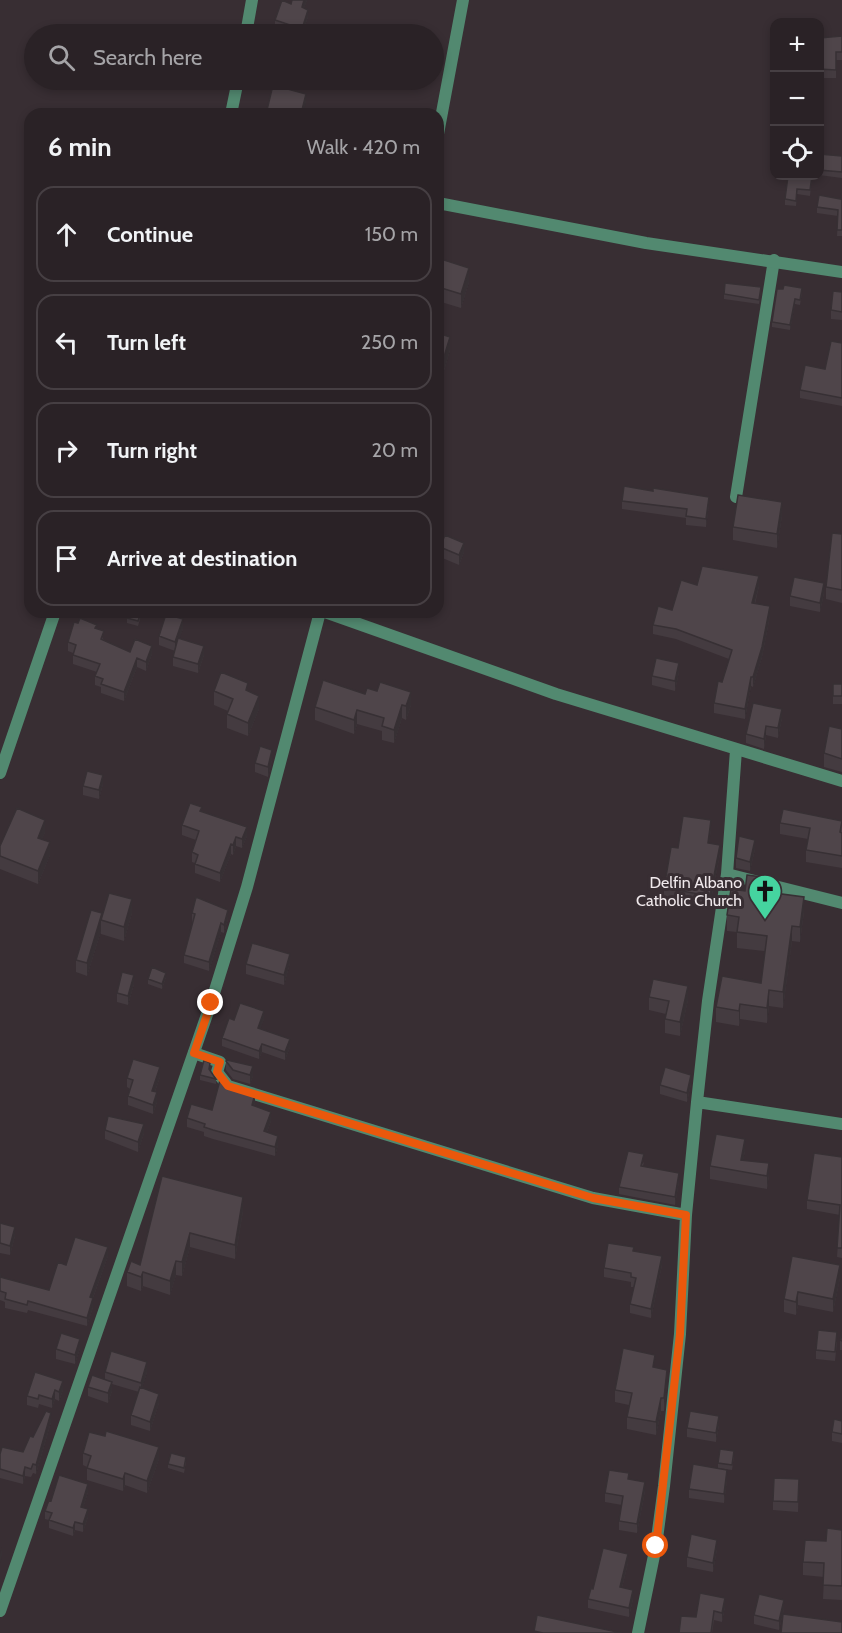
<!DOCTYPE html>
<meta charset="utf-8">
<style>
body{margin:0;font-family:Cabin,sans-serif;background:#362f32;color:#f1f3f6}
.controls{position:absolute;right:18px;top:18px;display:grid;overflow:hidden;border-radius:12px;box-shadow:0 3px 9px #0003}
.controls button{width:54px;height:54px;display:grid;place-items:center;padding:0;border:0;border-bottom:2px solid #463f43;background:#2a2226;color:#f1f3f6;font:30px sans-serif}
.stop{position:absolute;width:18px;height:18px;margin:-14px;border:4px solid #ea580c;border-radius:50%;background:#fff}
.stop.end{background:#ea580c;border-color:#fff;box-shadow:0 2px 6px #0008}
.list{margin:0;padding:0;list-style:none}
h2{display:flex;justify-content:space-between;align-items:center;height:78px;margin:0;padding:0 24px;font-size:26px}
h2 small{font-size:20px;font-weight:400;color:#a5a4a7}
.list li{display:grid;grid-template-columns:39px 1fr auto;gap:18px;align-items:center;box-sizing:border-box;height:96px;margin:0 12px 12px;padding:0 12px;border:2px solid #463f43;border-radius:18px}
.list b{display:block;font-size:22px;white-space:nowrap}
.list em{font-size:20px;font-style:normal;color:#a5a4a7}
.icon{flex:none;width:33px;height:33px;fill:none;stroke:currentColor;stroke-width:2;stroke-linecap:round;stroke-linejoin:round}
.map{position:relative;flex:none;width:842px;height:1633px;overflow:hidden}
.search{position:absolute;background:#2a2226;box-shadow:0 3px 9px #0003;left:24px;top:24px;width:420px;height:66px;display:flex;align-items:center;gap:15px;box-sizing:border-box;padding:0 21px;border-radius:33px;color:#a5a4a7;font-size:22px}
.panel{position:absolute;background:#2a2226;box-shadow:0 3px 9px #0003;left:24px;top:108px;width:420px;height:510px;border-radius:18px}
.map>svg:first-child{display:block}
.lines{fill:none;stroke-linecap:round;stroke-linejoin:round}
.minor{stroke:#528970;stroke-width:12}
.tertiary{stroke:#528970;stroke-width:12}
.wall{fill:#443b40}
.shaded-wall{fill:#373034}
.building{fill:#4f454a;stroke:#373034;stroke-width:1.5}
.route{stroke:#ea580c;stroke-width:8}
.labels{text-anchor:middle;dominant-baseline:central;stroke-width:6;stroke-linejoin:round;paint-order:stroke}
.poi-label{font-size:16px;fill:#f0e9ec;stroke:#382e33;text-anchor:end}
</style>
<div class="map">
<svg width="842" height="1633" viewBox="0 0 842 1633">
<rect width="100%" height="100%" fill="#382e33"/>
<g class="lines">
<path class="minor" d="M246,34L252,0
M231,114L238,80
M438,134L463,0
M736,497L774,260
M325,612L556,694L842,781
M0,773L55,612
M727,874L842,903
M194,1053L220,1062L217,1072L228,1086L593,1198L686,1215
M697,1102L842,1124
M638,1633L656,1546L664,1486L680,1334L686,1215L697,1102L708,1001L727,874L736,750"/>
<path class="tertiary" d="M438,203L646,243L842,272
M0,1611L211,1003L247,887L320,612"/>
</g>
<path class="wall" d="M292,0H307L304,8L308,17L302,34H294L275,28V20L291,4Z
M842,36V60H836V78H819V38Z
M819,154L842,156V178L819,175Z
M812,176L810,196L797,194L796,206L785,205V199Z
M842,190V236H837L838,216L817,213V207L841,199Z
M438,258L469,282L461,308L438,301Z
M761,291L759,304L724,299V294Z
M802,292L800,305L795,304L790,330L772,327V322Z
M842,292V320L831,319V310Z
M438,333L450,350L443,374L438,372Z
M842,343V406L800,398V390L825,369Z
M622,501L709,505L706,527L686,525V518L622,509Z
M782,516L777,548L733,540V527Z
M842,534V603L826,599V587Z
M440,547L464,552L459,565L440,557Z
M697,585L759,586L755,604L770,616L762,657L753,687L751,686L745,719L714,713V703L722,682L729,659L676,639L653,634V625L672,610Z
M824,593L820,612L790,606V596Z
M142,612L138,626L127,623V618Z
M97,629L104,640L130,652L152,654L146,671L137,667L124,701L101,693V687L95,685V676L97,672L73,664V653L68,651V642Z
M183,629L179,638L204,655L198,673L173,666V657L175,651L159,645V636Z
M679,672L675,691L652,685V676Z
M833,684H842V704H833Z
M214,691H248L259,709L248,736L227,728V714L228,711L214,705Z
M365,694L411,705L406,720L402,718L394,743L382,740V731L357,724L354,734L315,720V707Z
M782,718L778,738L766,735L764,749L746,743V734Z
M842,729V772L824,767V753Z
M272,760L268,777L255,772V763Z
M103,784L99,799L83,795V786Z
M202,812L247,836L242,848L236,846L233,855L231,854L220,882L195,873V863L192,862V852L196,840L182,835V825Z
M842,821V868L806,862V850L808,839L780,834V823Z
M711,829L709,843L720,854L710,905L664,897V888L678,848Z
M45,832L42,839L50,855L38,884L0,869V846Z
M755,849L750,871L736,868V858Z
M745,891L769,892L804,912L800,942L792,941L783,1008L769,1006L767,1023L740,1019L739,1026L716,1022V1007L761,983L765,951L737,948V932L727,931V915Z
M102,913H132L124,941L101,934V931L87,976L76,972V960Z
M192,913L228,919L224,933L221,932L209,971L184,963V955L193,922H192Z
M290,963L284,985L246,974V964Z
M166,977L162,989L148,984V979Z
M134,984L128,1005L117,1002V993Z
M649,997L688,1000L680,1036L665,1033V1019L666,1014L649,1010Z
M264,1019L260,1029L290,1047L285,1060L262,1052L259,1059L222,1046V1038L234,1020Z
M226,1061L253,1076L250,1084L233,1079L226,1070Z
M210,1070L216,1079V1084L200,1080V1075Z
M160,1077L155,1092L157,1102L153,1114L128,1105V1096L130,1089L127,1087V1078Z
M691,1084L687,1102L660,1094V1085Z
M226,1085L255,1103L254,1106L271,1121L267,1132L278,1145L275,1156L213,1139L204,1136V1132L187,1127V1118L212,1110Z
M105,1130L144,1133L138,1152L105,1139Z
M745,1151L743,1160L769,1175L767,1189L710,1179V1166Z
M842,1157V1258L837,1257L840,1215L807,1209V1200Z
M644,1162L643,1166L679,1181L675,1205L619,1194V1187Z
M162,1176L243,1211L235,1259L190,1247L182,1276L176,1275L170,1295L143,1286L141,1291L127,1286V1272L140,1265Z
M0,1223L15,1236L10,1255L0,1253Z
M634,1251L662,1265L651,1318L630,1313V1304L634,1287H631V1282L604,1277V1268Z
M108,1256L93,1298V1307L87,1326L28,1310L27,1313L5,1308V1302L0,1300V1274L1,1277L49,1290L66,1265Z
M792,1256L840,1278L833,1312L798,1305L796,1315L784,1312V1299Z
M842,1331V1350H840V1340Z
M837,1342L835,1361L816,1359V1350Z
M80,1348L75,1364L56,1359V1349Z
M655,1368L667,1383L664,1411H661L656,1435L627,1429V1417L629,1405L615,1402V1390Z
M35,1372L63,1390L59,1401L55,1399L52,1408L39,1404L38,1408L27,1405V1396Z
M105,1372H147L142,1388L159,1403L150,1431L131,1425V1415L139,1392L112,1384V1391L108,1403L88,1396V1387L105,1379Z
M842,1421V1443L832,1441V1432Z
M51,1422L36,1474L33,1473L31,1477L25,1476L23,1484L0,1478V1454L23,1452L33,1437Z
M719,1425L716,1442L687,1437V1428Z
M83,1453L159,1459L147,1493L125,1485L123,1491L87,1480V1467L83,1465Z
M734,1456L732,1470L718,1468V1463Z
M186,1462L184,1473L168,1468V1464Z
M727,1479L724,1503L689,1498V1489Z
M799,1479L798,1512L773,1510V1501Z
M629,1480L645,1491L637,1533L619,1530V1521L622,1505L605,1502V1493Z
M88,1492L83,1508L88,1517L83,1532L75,1530L73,1536L49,1528V1520L45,1519V1511L51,1501Z
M842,1530V1600L823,1599L824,1577L803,1575V1562L826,1541Z
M717,1549L713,1572L687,1567V1557Z
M628,1563L622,1588L633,1599L629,1617L588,1608V1599L593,1589Z
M725,1607L722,1622L714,1620L712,1633H679L696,1617Z
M784,1609L779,1630L754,1624V1615Z"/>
<path class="shaded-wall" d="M304,0H307L302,15V7Z
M308,10V17L302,34V29Z
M306,94V103L303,114H301Z
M469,268V282L461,308V294Z
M795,299V304L790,330V325Z
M450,337V350L443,374V360Z
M709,497V505L706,527V519Z
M782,502V516L777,548V534Z
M464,543V552L459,565V555Z
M759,576V586L752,613V603Z
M824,583V593L820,612V603Z
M770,606V616L762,657L753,687V677Z
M183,619V629L175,651V642Z
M152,646V654L146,671V662Z
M204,646V655L198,673V664Z
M137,658V667L124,701V692Z
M679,663V672L675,691V681Z
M751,677V686L745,719V709Z
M411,692V705L406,720V706Z
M259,696V709L248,736V723Z
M402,705V718L394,743V730Z
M782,709V718L778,738V728Z
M357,710V724L354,734V720Z
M766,726V735L764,749V739Z
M272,750V760L268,777V767Z
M103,775V784L99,799V790Z
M45,820V832L38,850V838Z
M711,820V829L708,852V843Z
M247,827V836L242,848V839Z
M236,837V846L233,855V845Z
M755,840V849L750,871V862Z
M50,842V855L38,884V871Z
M231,844V854L220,882V873Z
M720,845V854L710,905V896Z
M804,897V912L800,942V927Z
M132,899V913L124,941V927Z
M228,910V919L224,933V925Z
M102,913L101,920V931L87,976V963Z
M221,923V932L209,971V962Z
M792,926V941L783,1008V992Z
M290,954V963L284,985V975Z
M166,973V977L162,989V984Z
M134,975V984L128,1005V996Z
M688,986V1000L680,1036V1022Z
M769,990V1006L767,1023V1008Z
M740,1004V1019L739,1026V1011Z
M264,1011V1019L258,1036V1028Z
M290,1039V1047L285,1060V1052Z
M262,1044V1052L259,1059V1051Z
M253,1066V1076L250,1084V1075Z
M160,1067V1077L152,1100V1091Z
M691,1075V1084L687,1102V1093Z
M157,1092V1102L153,1114V1105Z
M255,1094V1103L252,1114V1105Z
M271,1112V1121L264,1140V1131Z
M144,1124V1133L138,1152V1142Z
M278,1136V1145L275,1156V1147Z
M745,1139V1151L741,1172V1160Z
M769,1163V1175L767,1189V1176Z
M679,1173V1181L675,1205V1197Z
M243,1197V1211L235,1259V1245Z
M15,1227V1236L10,1255V1246Z
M190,1233V1247L182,1276V1262Z
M108,1247V1256L90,1306V1297Z
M662,1256V1265L651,1318V1309Z
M176,1261V1275L170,1295V1281Z
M840,1265V1278L833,1312V1299Z
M143,1272V1286L141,1291V1277Z
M798,1292V1305L796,1315V1302Z
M93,1298V1307L87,1326V1318Z
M80,1339V1348L75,1364V1355Z
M147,1362V1372L141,1393V1383Z
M667,1370V1383L664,1411V1398Z
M63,1381V1390L59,1401V1392Z
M112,1382V1391L108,1403V1393Z
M55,1390V1399L52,1408V1399Z
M159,1394V1403L150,1431V1422Z
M661,1398V1411L656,1435V1422Z
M51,1413V1422L36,1474V1465Z
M719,1416V1425L716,1442V1433Z
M159,1447V1459L147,1493V1481Z
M25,1467V1476L23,1484V1476Z
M727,1470V1479L724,1503V1494Z
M125,1473V1485L123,1491V1479Z
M645,1482V1491L637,1533V1524Z
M88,1484V1492L81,1515V1507Z
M88,1509V1517L83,1532V1524Z
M75,1522V1530L73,1536V1528Z
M717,1540V1549L713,1572V1563Z
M2,1547V1556L0,1563V1554Z
M628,1554V1563L620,1596V1587Z
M633,1590V1599L629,1617V1608Z
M725,1598V1607L722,1622V1613Z
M784,1600V1609L779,1630V1621Z"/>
<path class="building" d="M282,0L291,4L292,0H304L302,7L308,10L302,29L275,20Z
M354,28L369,34H352Z
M842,36V52H836V70L819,69V38Z
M273,85L306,94L301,114H281L277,113V114H266Z
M819,154L842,156V172L819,170Z
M788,176H812L810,190L797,189L796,201L785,199Z
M842,190V230H837L838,210L817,207L819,195L841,199Z
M438,258L469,268L461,294L438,287Z
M725,283L761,287L759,300L724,294Z
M784,285L802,288L800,300L795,299L790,325L772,322L777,289H783Z
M833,291L842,292V312L831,310Z
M438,333L450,337L443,360L438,359Z
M831,341L842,343V398L800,390L805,365L825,369Z
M624,486L653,491V488L709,497L706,519L686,516L687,509L622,501Z
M738,495L782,502L777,534L733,527Z
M832,533L842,534V590L826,587Z
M445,535L464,543L459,555L440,547Z
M702,566L759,576L752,603L770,606L762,647L753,677H751L745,709L714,703L718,681L722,682L732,650L676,629L653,625L658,606L672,610L681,580L697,585Z
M794,577L824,583L820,603L790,596Z
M128,612H141L138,621L127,618Z
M166,614L183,619L175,642L159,636Z
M80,618L97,625L95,628L104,631L101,639L130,652L135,639L152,646L146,662L137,658L124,692L101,684L103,679L95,676L100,664L73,655L76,645L68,642L74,622L78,623Z
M178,638L204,646L198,664L173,657Z
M656,658L679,663L675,681L652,676Z
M221,672L248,683L246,690L259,696L248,723L227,714L233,699L214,691Z
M323,680L365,694L367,688L377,691L380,682L411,692L406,706L402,705L394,730L382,726L384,718L357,710L354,720L315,707Z
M833,684H842V696H833Z
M753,703L782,709L778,728L766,726L764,739L746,734Z
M829,726L842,729V759L824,753Z
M260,746L272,750L268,767L255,763Z
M87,771L103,775L99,790L83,786Z
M190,803L202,807L200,811L247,827L242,839L236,837L233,845L231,844L220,873L195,864L198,855L192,852L199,831L182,825Z
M17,808L45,820L38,838L50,842L38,871L0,856V846Z
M783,809L842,821L840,832L842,833V856L806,850L810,828L780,823Z
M683,816L711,820L708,843L720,845L710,896L664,888L671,847L678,848Z
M739,836L755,840L750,862L736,858Z
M747,875L769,878L767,892L804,897L800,927L792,926L783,992L769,990L767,1008L740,1004L739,1011L716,1007L722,976L761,983L767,936L737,932L739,917L727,915L731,889L745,891Z
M109,893L132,899L124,927L101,920Z
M196,897L228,910L224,925L221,923L209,962L184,955L195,914L192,913Z
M91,910L102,913L87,963L76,960Z
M252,943L290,954L284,975L246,964Z
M152,967L166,973L162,984L148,979Z
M122,972L134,975L128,996L117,993Z
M653,979L688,986L680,1022L665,1019L669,1001L649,997Z
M240,1003L264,1011L258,1028L290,1039L285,1052L262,1044L259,1051L222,1038L229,1018L234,1020Z
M133,1059L160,1067L152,1091L157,1092L153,1105L128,1096L133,1080L127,1078Z
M204,1060L210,1063L209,1069L216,1079L200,1075Z
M227,1060L253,1066L250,1075L233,1070L226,1061Z
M665,1067L691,1075L687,1093L660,1085Z
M220,1080L226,1085L255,1094L252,1105L271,1112L264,1131L278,1136L275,1147L213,1130L204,1127L205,1124L187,1118L191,1104L212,1110Z
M108,1116L144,1124L138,1142L105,1130Z
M716,1134L745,1139L741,1160L769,1163L767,1176L710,1166Z
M628,1151L644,1154L641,1166L679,1173L675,1197L619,1187Z
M814,1153L842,1157V1248H837L840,1205L807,1200Z
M162,1176L243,1197L235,1245L190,1233L182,1262L176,1261L170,1281L143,1272L141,1277L127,1272L131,1261L140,1265Z
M0,1223L15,1227L10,1246L0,1243Z
M75,1237L108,1247L90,1297L93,1298L87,1318L28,1301L27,1305L5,1299L6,1293L0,1291V1274L1,1275L0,1277L49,1290L58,1262L66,1265Z
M608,1243L634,1247L633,1251L662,1256L651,1309L630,1304L636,1278L631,1277V1273L604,1268Z
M792,1256L840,1265L833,1299L798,1292L796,1302L784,1299Z
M818,1330L837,1332L835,1352L816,1350Z
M842,1331V1341L840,1340Z
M61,1333L80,1339L75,1355L56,1349Z
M623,1348L655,1355L653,1367L667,1370L664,1398H661L656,1422L627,1417L632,1393L615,1390Z
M111,1351L147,1362L141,1383L105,1372Z
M35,1372L63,1381L59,1392L55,1390L52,1399L39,1395L38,1399L27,1396Z
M92,1375L112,1382L108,1393L88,1387Z
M140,1387L159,1394L150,1422L131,1415Z
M46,1411L51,1413L36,1465L33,1464L31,1469L25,1467L23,1476L0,1469V1454L2,1447L23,1452L30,1436L33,1437Z
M690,1411L719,1416L716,1433L687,1428Z
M834,1419L842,1421V1434L832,1432Z
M106,1431L159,1447L147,1481L125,1473L123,1479L87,1468L91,1456L83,1453L89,1432L105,1436Z
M720,1449L734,1451L732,1465L718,1463Z
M171,1453L186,1457L184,1468L168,1464Z
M693,1464L727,1470L724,1494L689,1489Z
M609,1470L629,1473L628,1479L645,1482L637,1524L619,1521L623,1496L605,1493Z
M59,1475L88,1484L81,1507L88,1509L83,1524L75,1522L73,1528L49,1520L52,1513L45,1511L49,1500L51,1501Z
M774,1478L799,1479L798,1502L773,1501Z
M827,1528L842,1530V1586L823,1585L824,1563L803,1562L805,1540L826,1541Z
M691,1534L717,1540L713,1563L687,1557Z
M603,1548L628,1554L620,1587L633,1590L629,1608L588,1599L591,1588L593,1589Z
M700,1593L725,1598L722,1613L714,1611L711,1633H679L681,1616L696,1617Z
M759,1594L784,1600L779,1621L754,1615Z
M783,1614L842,1622V1633H781Z
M537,1615L622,1633H543L534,1631Z"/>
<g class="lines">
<path class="route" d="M211,1003L194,1053L220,1062L217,1072L228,1086L593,1198L686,1215L680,1334L656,1546"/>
</g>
<defs>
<symbol id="church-pin" viewBox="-11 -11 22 30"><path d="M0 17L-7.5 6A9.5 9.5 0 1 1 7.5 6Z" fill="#45d49f" stroke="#382e33"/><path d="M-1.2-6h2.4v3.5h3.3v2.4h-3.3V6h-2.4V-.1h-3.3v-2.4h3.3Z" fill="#111"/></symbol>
</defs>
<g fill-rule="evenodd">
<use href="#church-pin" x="746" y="872" width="38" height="52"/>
</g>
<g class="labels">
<g class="poi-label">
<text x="742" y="882">Delfin Albano<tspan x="742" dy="18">Catholic Church</tspan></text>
</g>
</g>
</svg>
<div class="controls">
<button>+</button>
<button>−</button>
<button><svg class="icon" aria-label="locate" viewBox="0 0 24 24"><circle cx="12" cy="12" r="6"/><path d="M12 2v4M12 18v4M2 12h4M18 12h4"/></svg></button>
</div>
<div class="stop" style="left:656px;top:1546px"></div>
<div class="stop end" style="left:211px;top:1003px"></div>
<div class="search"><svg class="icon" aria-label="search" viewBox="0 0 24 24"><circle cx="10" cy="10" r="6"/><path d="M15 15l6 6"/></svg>Search here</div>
<section class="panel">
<h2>6 min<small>Walk · 420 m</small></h2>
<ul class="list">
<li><svg class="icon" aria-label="ahead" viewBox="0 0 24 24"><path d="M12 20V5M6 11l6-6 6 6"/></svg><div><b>Continue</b></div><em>150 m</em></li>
<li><svg class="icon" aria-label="left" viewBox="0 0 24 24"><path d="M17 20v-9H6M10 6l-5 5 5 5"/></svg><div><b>Turn left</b></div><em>250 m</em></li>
<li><svg class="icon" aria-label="right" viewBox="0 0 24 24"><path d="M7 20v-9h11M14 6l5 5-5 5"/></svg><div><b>Turn right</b></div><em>20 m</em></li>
<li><svg class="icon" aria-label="arrive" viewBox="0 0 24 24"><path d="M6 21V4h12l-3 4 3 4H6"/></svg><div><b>Arrive at destination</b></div></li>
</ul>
</section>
</div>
